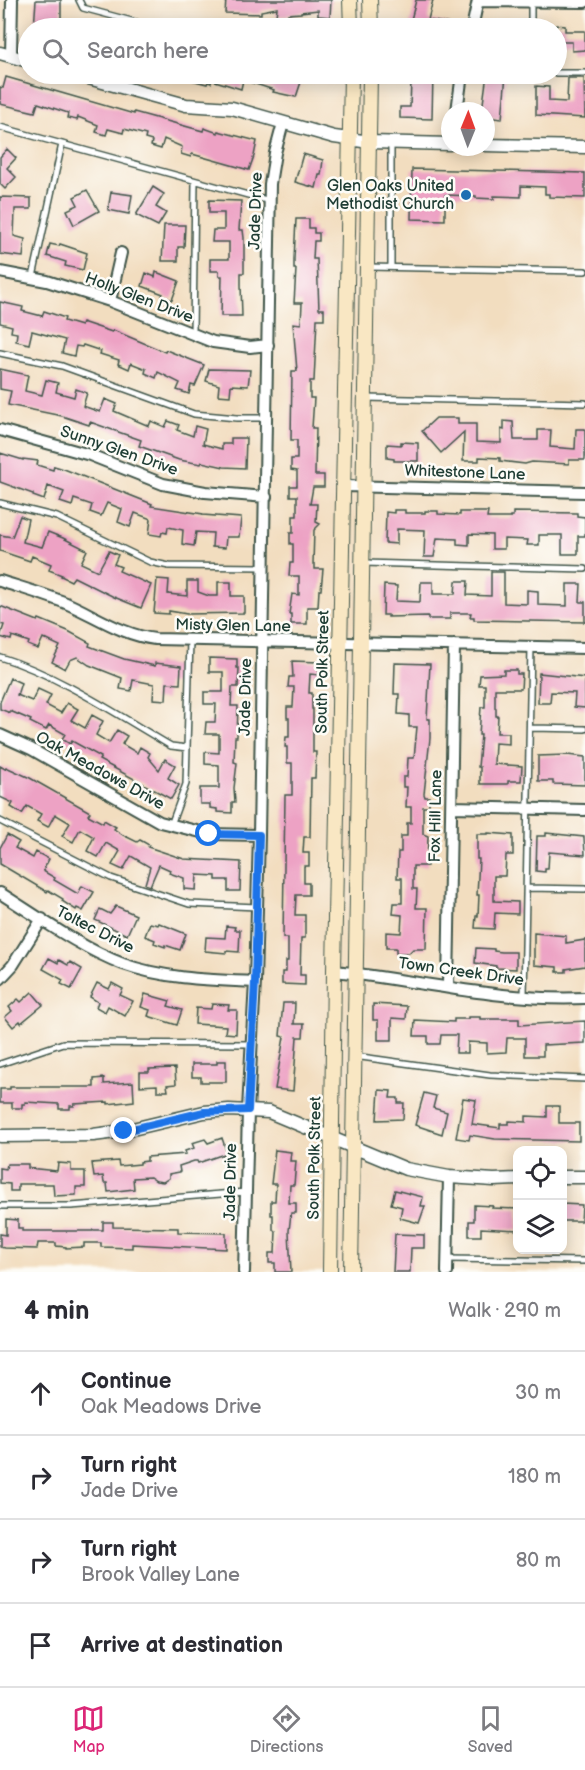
<!DOCTYPE html>
<meta charset="utf-8">
<style>
body{margin:0;font-family:"Balsamiq Sans",sans-serif;background:#f7f7f7;color:#2b2b33}
.controls{position:absolute;right:18px;bottom:18px;display:grid;overflow:hidden;border-radius:12px;box-shadow:0 3px 15px #0003}
.controls button{width:54px;height:54px;display:grid;place-items:center;padding:0;border:0;border-bottom:2px solid #e1e1e2;background:#fff;color:#2b2b33;font:30px sans-serif}
.compass{position:absolute;left:441px;top:102px;width:54px;height:54px;border-radius:50%;background:#fff;box-shadow:0 3px 15px #0003;rotate:1deg}
.stop{position:absolute;width:18px;height:18px;margin:-14px;border:4px solid #1a73e8;border-radius:50%;background:#fff}
.stop.end{background:#1a73e8;border-color:#fff;box-shadow:0 2px 6px #0008}
.list{margin:0;padding:0;list-style:none}
h2{display:flex;justify-content:space-between;align-items:center;height:78px;margin:0;padding:0 24px;font-size:26px}
h2 small{font-size:20px;font-weight:400;color:#7c7c81}
.list li{display:grid;grid-template-columns:39px 1fr auto;gap:18px;align-items:center;box-sizing:border-box;height:84px;padding:0 24px;border-top:2px solid #e1e1e2}
.list b{display:block;font-size:22px;white-space:nowrap}
.list p{margin:0;font-size:20px;white-space:nowrap;color:#7c7c81}
.list em{font-size:20px;font-style:normal;color:#7c7c81}
.icon{flex:none;width:33px;height:33px;fill:none;stroke:currentColor;stroke-width:2;stroke-linecap:round;stroke-linejoin:round}
.map{position:relative;flex:none;width:585px;height:1272px;overflow:hidden}
.search{position:absolute;background:#fff;box-shadow:0 3px 15px #0003;left:18px;right:18px;top:18px;height:66px;display:flex;align-items:center;gap:15px;box-sizing:border-box;padding:0 21px;border-radius:33px;color:#7c7c81;font-size:22px}
.sheet{height:414px;background:#fff}
nav{display:flex;justify-content:space-around;align-items:center;box-sizing:border-box;height:84px;border-top:2px solid #e1e1e2;background:#fff;font-size:16px;color:#7c7c81}
nav a{display:grid;justify-items:center;gap:3px}
nav .on{color:#db2777}
.map>svg:first-child{display:block}
.building{fill:#eda2c4}
.lines{fill:none;stroke-linecap:round;stroke-linejoin:round}
.service-casing{stroke:#3f5549;stroke-width:8}
.minor-casing{stroke:#3f5549;stroke-width:14}
.tertiary-casing{stroke:#3f5549;stroke-width:15}
.secondary-casing{stroke:#3f5549;stroke-width:16}
.service{stroke:#fff;stroke-width:5}
.minor{stroke:#fff;stroke-width:10}
.tertiary{stroke:#fff;stroke-width:12}
.secondary{stroke:#f9e7c3;stroke-width:14}
.route{stroke:#1a73e8;stroke-width:8}
.poi-dot{fill:#1f6fb2;stroke:#fdfcf7;stroke-width:2}
.labels{text-anchor:middle;dominant-baseline:central;stroke-width:5;stroke-linejoin:round;paint-order:stroke}
.poi-label{font-size:16px;fill:#1f3d34;stroke:#fdfcf7;text-anchor:end}
.street-label{font-size:16px;fill:#1f3d34;stroke:#fdfcf7}
</style>
<div class="map">
<svg width="585" height="1272" viewBox="0 0 585 1272">
<rect width="100%" height="100%" fill="#fdfcf7"/>
<filter id="ink" filterUnits="userSpaceOnUse"><feTurbulence type="fractalNoise" baseFrequency=".0167" numOctaves="2"/><feDisplacementMap in="SourceGraphic" scale="12" xChannelSelector="R" yChannelSelector="G"/><feConvolveMatrix kernelMatrix="1 2 1 2 8 2 1 2 1" color-interpolation-filters="sRGB"/></filter>
<filter id="wash" filterUnits="userSpaceOnUse"><feTurbulence type="fractalNoise" baseFrequency=".008" numOctaves="4" result="noise"/><feDisplacementMap in="SourceGraphic" scale="24" xChannelSelector="R" yChannelSelector="G"/><feGaussianBlur stdDeviation="1.35" result="paint"/><feColorMatrix in="noise" values="0 0 0 0 0 0 0 0 0 0 0 0 0 0 0 0 0 1.4 0 .05"/><feComposite in="paint" operator="in"/></filter>
<g filter="url(#wash)">
<rect width="100%" height="100%" fill="#f2ddbf"/>
<g id="blocks">
<path class="building" d="M36,0H61V20H66L65,28H34Z
M226,0H331L330,17L318,16V10L301,12V13L288,14V16H276L277,8L261,11V14L225,13Z
M416,0H433L428,20L450,24V28H409Z
M556,25L565,26V31H585V50L572,51V42H556Z
M176,74H299L297,81L301,82L296,97L273,92L274,90L243,80L241,89L212,80L211,83L208,82L207,84L176,76Z
M406,74H433L432,119L400,118V107H410L411,81H406Z
M487,74H506L502,119L486,117V111H482Z
M6,77L134,114V112L203,131L204,128L218,133V131L257,141L254,156L249,170L192,154L191,157L181,154L182,147L164,139L161,149L151,146L152,141L145,139L146,135L124,129L123,133L108,129L106,135L96,132L98,125L78,117L77,120L67,118L68,113L38,103L35,112L0,104V87L3,88Z
M568,78H584L585,118L536,115V86L549,87V101L567,102Z
M7,149L16,158L7,168L16,177L5,189L0,184V157Z
M303,154L323,160L321,175H319L316,188L295,182Z
M412,169L585,173V198L549,197V194H545V187L521,186V197L494,196V199L476,198V196L445,195V220L411,219Z
M153,187L164,194L156,207L166,213L158,226L136,215Z
M87,190L99,211L74,225L67,210L78,205L74,197Z
M111,192L132,195L129,214L108,210Z
M0,197L31,198V209H15L14,236L25,239L23,257L0,254Z
M209,200L241,201L239,230H243L244,238V273H241V285L242,316H221L222,276H219V271H210V259H229V242H212L213,230H224V213H209Z
M296,219H309V228H314V233H319V241H314L313,259H317L319,309H324V319H317L314,381H310V398H314L312,428H316L315,475H324V487H313L310,504H317L316,522L320,524L314,530L313,564H315V569H323L321,590H319L318,607H307V624H291V614H289L292,594L299,595V576H289L290,563H293V544H290V533H293V516H297V496H290V486H297V471L291,470V459H297V440H291L292,371H297L293,323L301,324L302,303H294L296,269H294V259Z
M164,225H185L184,247H178V261H162Z
M50,244L59,246L60,244L87,253L83,270L65,266L66,262L47,256Z
M156,272L179,281L172,300L162,296L163,294L142,286L146,273L155,277Z
M0,302L23,307L22,311L42,316L44,311L65,318L64,321L81,326L82,322L112,332L113,330L165,352L166,350L204,365L195,386L191,385L189,394L177,390L180,383L158,372L156,378L145,373L146,369L131,363L129,369L118,364L119,360L100,354L101,351L83,345L82,347L76,346L74,356L62,353L65,340L32,331L29,344L16,341L17,333L11,332L12,326L0,323Z
M0,369L28,375L25,391L42,395L46,380L58,383L56,392L74,397L76,389L87,393L83,406L100,412L105,399L117,404L114,411L149,426L151,421L165,427L168,421L179,425L177,430L193,436L195,426L206,429L203,444L222,449V444H231V438H246L245,468L224,467L202,462L201,464L179,460L139,446L141,440L90,422L89,425L62,416L8,405L11,391L0,389Z
M209,369L250,370L248,386L231,385L230,396L218,395L219,385L206,381Z
M436,418H458V424H476V442L501,443V429L504,430V421L513,422L514,440H538V430H551L550,447L575,449L576,429H585V460H569V464L532,462L525,464L500,461V458L479,457V461H463L464,432L441,453L422,431Z
M401,442L418,443V461H394V459L387,458V444L401,445Z
M0,453L23,460V459L38,461L37,465L53,470L54,466L64,469L152,504L151,506L203,514V515L241,518L239,537H226L225,548L212,547L213,533L196,532L194,546L182,544L183,530L168,527L167,533L162,532L161,536L149,534L151,519L135,513L130,527L118,522L122,509L107,503L101,516L90,512L92,505L74,499L72,506L60,502L64,492L48,486L44,500L33,496V494L0,482Z
M394,510H405V513H425V511H438V514L460,515V512H488L487,518H510V516H513V512L577,513V516L585,517V536H578V554H562V535H539V545H527L528,540L504,539V549H492V535L469,534V545L457,544V539L437,538L434,557H424L425,530L397,529V544L385,543L386,512L394,513Z
M20,516L28,519L23,542L42,547L48,532L63,538L87,550L81,563L98,571L109,551L118,555L114,564L121,567L119,571L151,585L141,608L114,597L74,577L71,581L61,576L62,575L49,570L51,564L32,556L30,561L0,551V535L12,537Z
M491,572H504V603L527,604V590L538,591V605L567,606V584H581L580,602H585V622L474,620V617H470L471,613H450V619H428V616L388,617V615H383L384,585L397,586L396,601L420,602L421,582H433V594H455L456,581H468L467,595L491,596Z
M157,579L169,580L168,594L187,596V581H198V592L209,596H218V582H231V596H244V613L187,614L169,611V614L154,613Z
M0,606L38,621L39,619L68,631L90,643L89,646L124,659L155,666V663L181,666L180,684L167,683L166,700L153,699L154,684L133,680L131,691L120,689L122,678L89,665L77,657L70,660L65,669L52,662L60,646L43,638L38,649L28,645L29,642L12,636L11,640L0,637L4,625L0,624Z
M209,658L237,659V668H239L238,687H232L231,706H238L237,737H235L234,762L237,763L234,788L235,802H232V813L217,812V809L210,808V804H200V788H219V765L205,764V752L219,753V734H205L206,722H215L216,704H204V692H223V672H209Z
M292,661L319,662V675L310,674L309,693H312V709H313V752H316L315,778H311L310,837H304L303,853H309V866H304V883H309V895H296L295,915H305V938H301L300,975H305V985L282,984V972H286V961H288V938H283L285,795H292V763H287V747H285L286,737H289V718H287V707H293L294,687H288L289,677H293Z
M395,663L430,664L427,719H430V738L424,794L425,797H429V807H423V834L428,836L427,866H413V889H417L416,908H427L426,949H413L409,953H396V948H386V932L401,933L402,915L393,914L394,903H402V878H397L398,852H401V836H407V823H411V807H406L407,787H403V777H407L408,758H414L417,727H409V715L398,714L399,694H394Z
M504,670H517V674H522L521,689H495V708H496V716H498L497,733H509V744L495,743L494,764L522,766L521,781H508V784H480V767H478L481,735H479L481,707H485V685H479L480,675L504,674Z
M539,673L585,678V708L574,707L575,693L551,692L550,703H538Z
M10,678L21,683L17,695L32,701L38,689L51,695L46,705L61,713L67,703L78,709L71,720L85,728L92,715L103,721L96,735L109,743L117,730L127,736L122,744L137,753L140,747L150,753L148,757L159,770L165,759L175,765L168,778L179,785L171,799L99,760L101,757L72,741L70,744L62,739L65,734L49,725L46,730L30,722L31,720L10,711V713L0,709V702Z
M567,755L585,757V785L553,784V781H538V756Z
M0,766L5,769L6,767L30,778L90,812L88,815L103,823L104,820L116,827L114,829L123,835L137,842L140,840L149,845L148,847L184,859L241,862L240,891H228V880H216V876L197,875L196,890L184,889V878L169,873L170,870L159,865L150,886L145,884L150,867L131,856L123,870L112,865L120,851L106,843L98,857L87,851L94,837L80,829L73,842L62,836L70,823L55,814L48,827L37,821L41,814L27,806L22,814L11,807L13,803L0,797Z
M488,833L513,835V855H506L505,876H494V901L518,902V914L495,913L494,929L475,928L476,916H478L479,895H477L479,859H477V834H488Z
M546,833L584,837L585,855L549,852L548,869H545V872L536,871L537,836H546Z
M7,835L19,842L15,848L33,858L36,852L49,859L43,871L55,878L54,880L78,894L82,886L94,892L83,911L77,908L76,910L62,901L63,899L48,890L47,892L0,864V848Z
M116,906L136,915L127,935L95,920L100,909L110,914Z
M150,923L158,925L159,923L186,934L180,950L165,945V947L154,943L155,940L145,936Z
M226,926L235,927L234,930H240L239,952L226,951V953L205,951L206,937L225,938Z
M534,933L566,936V943L585,940V966L566,969V972H557V967L534,965Z
M476,948L494,949V951L502,952H516V969L496,968V966L475,963Z
M49,958L58,963L59,960L68,965L70,962L82,969L71,989L61,984L63,980L43,969Z
M97,983L109,989L112,983L123,989L120,995L133,1001L125,1016L108,1006L105,1012L96,1007L98,1002L90,997Z
M32,992L43,1005L21,1023L20,1021L13,1027L5,1017L12,1011L9,1007L18,999L21,1002Z
M145,994L170,1001L168,1006L182,1010L177,1025L148,1016L150,1010L141,1007Z
M283,1003H295L294,1024H304L303,1037H297L293,1091L275,1089L284,1037L280,1036Z
M212,1004L229,1005L228,1010H237L236,1034L225,1033L226,1026L195,1024L196,1008L211,1009Z
M373,1004L407,1006L406,1019L392,1018V1040H378V1020H373Z
M468,1017H480V1019H519V1025L585,1021V1043L543,1045V1056H525V1038H507L506,1052L487,1053V1043L468,1042V1053H456L457,1035H441L440,1044H428V1036H414L415,1020L454,1022V1019H468Z
M217,1061H226V1082H201V1077H192V1064H217Z
M175,1068L176,1084L167,1085L168,1091H157V1085L140,1086V1072H149V1069Z
M104,1078V1084L133,1082L134,1101L108,1104V1102L74,1104V1106H70V1109H59V1104L25,1102V1104H22V1108H12V1103H0V1089H10V1087H94V1079Z
M379,1090L391,1091L390,1098H398V1103H404L403,1119L377,1120Z
M424,1093L436,1096L433,1108L447,1112L442,1134L415,1125Z
M463,1098L476,1100L472,1124L500,1128V1124H509V1121L526,1122V1116L547,1117V1106H559V1123H579V1141L495,1139L470,1135L469,1140L456,1138Z
M222,1138L227,1153L198,1163L197,1161H194L179,1166L180,1172L169,1174V1178L163,1182L156,1181L150,1177L133,1178L134,1189L108,1192L107,1183H104L103,1176L94,1177L92,1163L118,1161L119,1166L140,1164V1162L147,1161V1157L186,1154L185,1151L194,1148L192,1143L205,1139L208,1143Z
M275,1150L291,1152L290,1161H296L294,1185H290L289,1203H296V1213H291L289,1231L291,1272H275V1263H269V1253H275L276,1231L273,1230V1215H271V1201H275L276,1184H271Z
M58,1163L71,1164V1171H85V1187H76V1195L54,1196L53,1184H18V1191H10V1184L0,1183V1168L6,1169L7,1164H28V1168L57,1171Z
M395,1190L423,1197L421,1206H425L419,1223L400,1218L402,1207L391,1204Z
M562,1204L582,1205L581,1221H562Z
M474,1205L493,1206L492,1208L518,1209V1230L481,1228V1236H469V1221H474Z
M6,1219L18,1220V1228H22V1231H93V1230H103V1222H113V1227L178,1228V1232L226,1233V1249L132,1244V1248L101,1247V1243H84V1247L66,1248V1247L56,1246V1243H38L37,1249L4,1248L0,1247V1234L6,1235Z
M395,1234L424,1235V1248H411L410,1272H393Z"/>
</g>
</g>
<g filter="url(#ink)">
<use href="#blocks" fill-opacity="0" stroke="#3f5549" stroke-width="1.5"/>
<g class="lines">
<defs>
<path id="service" d="M79,0L83,8L158,28
M531,28V1
M556,73H585
M0,127L270,201
M368,267L585,271
M391,267V143
M33,277L62,144
M193,333L195,182
M0,353L62,366L194,414L237,418H267
M366,398L585,403
M0,503L57,517L150,562L169,566L263,567
M364,563L585,569
M0,657C58,675 118,715 171,746L187,748
M531,728L585,729
M0,821L111,878L189,904L257,907
M171,825L186,784L190,640
M528,888L585,889
M524,996L531,647
M354,1056L490,1075L585,1079
M0,1064L63,1043L251,1044
M0,1206H71L246,1192
M447,1259L585,1261"/>
<path id="minor" d="M478,1L585,2
M472,28L478,0
M11,56L12,0
M457,111L462,74
M0,272L47,281L110,301L213,342L250,347L268,345
M110,301L121,253
M0,430L90,455L163,484L205,492L266,497
M344,486L585,492
M0,581C22,588 44,594 66,603C96,616 122,635 155,639L585,648
M0,735L31,749L160,822L209,834L259,835
M452,807L585,810
M0,893C40,918 79,947 123,964C165,979 211,980 255,982
M334,971C417,980 500,1002 585,998
M0,979L13,965L42,919
M448,987L454,645
M244,1272L248,1110L255,982L259,835L270,184L275,153L283,123
M447,1272L449,1177"/>
<path id="tertiary" d="M0,53L28,61
M74,74L186,105L232,108L334,137L370,142L450,144
M486,145L585,147
M0,1136L93,1135L124,1131L204,1112L229,1110L269,1112L406,1169L449,1177L494,1180L518,1179
M562,1177H585"/>
<path id="secondary" d="M350,0L351,28
M370,0L371,28
M330,1272L334,971L351,74
M351,1272L370,74"/>
</defs>
<use href="#service" class="service-casing"/>
<use href="#minor" class="minor-casing"/>
<use href="#tertiary" class="tertiary-casing"/>
<use href="#secondary" class="secondary-casing"/>
<use href="#service" class="service"/>
<use href="#minor" class="minor"/>
<use href="#tertiary" class="tertiary"/>
<use href="#secondary" class="secondary"/>
</g>
</g>
<g class="lines" filter="url(#ink)">
<path class="route" d="M124,1131L204,1112L248,1110L255,982L259,835L209,834"/>
</g>
<circle class="poi-dot" cx="466" cy="195" r="6"/>
<g class="labels">
<g class="poi-label">
<text x="454" y="186">Glen Oaks United<tspan x="454" dy="18">Methodist Church</tspan></text>
</g>
<g class="street-label">
<text transform="translate(256 211) rotate(-88)">Jade Drive</text>
<text transform="translate(139 298) rotate(21)">Holly Glen Drive</text>
<text transform="translate(119 451) rotate(19)">Sunny Glen Drive</text>
<text transform="translate(465 473) rotate(2)">Whitestone Lane</text>
<text transform="translate(233 626) rotate(1)">Misty Glen Lane</text>
<text transform="translate(323 672) rotate(-89)">South Polk Street</text>
<text transform="translate(246 697) rotate(-89)">Jade Drive</text>
<text transform="translate(100 771) rotate(29)">Oak Meadows Drive</text>
<text transform="translate(436 816) rotate(-89)">Fox Hill Lane</text>
<text transform="translate(95 930) rotate(27)">Toltec Drive</text>
<text transform="translate(461 972) rotate(8)">Town Creek Drive</text>
<text transform="translate(315 1158) rotate(-89)">South Polk Street</text>
<text transform="translate(231 1182) rotate(-89)">Jade Drive</text>
</g>
</g>
</svg>
<div class="controls">
<button><svg class="icon" aria-label="locate" viewBox="0 0 24 24"><circle cx="12" cy="12" r="6"/><path d="M12 2v4M12 18v4M2 12h4M18 12h4"/></svg></button>
<button><svg class="icon" aria-label="layers" viewBox="0 0 24 24"><path d="M12 4l9 5-9 5-9-5zM3 14l9 5 9-5"/></svg></button>
</div>
<svg class="compass" viewBox="-18 -18 36 36"><path d="M0-13l5 13h-10z" fill="#e53935"/><path d="M0 13l5-13h-10z" fill="#7c7c81"/></svg>
<div class="stop" style="left:209px;top:834px"></div>
<div class="stop end" style="left:124px;top:1131px"></div>
<div class="search"><svg class="icon" aria-label="search" viewBox="0 0 24 24"><circle cx="10" cy="10" r="6"/><path d="M15 15l6 6"/></svg>Search here</div>
</div>
<section class="sheet">
<h2>4 min<small>Walk · 290 m</small></h2>
<ul class="list">
<li><svg class="icon" aria-label="ahead" viewBox="0 0 24 24"><path d="M12 20V5M6 11l6-6 6 6"/></svg><div><b>Continue</b><p>Oak Meadows Drive</p></div><em>30 m</em></li>
<li><svg class="icon" aria-label="right" viewBox="0 0 24 24"><path d="M7 20v-9h11M14 6l5 5-5 5"/></svg><div><b>Turn right</b><p>Jade Drive</p></div><em>180 m</em></li>
<li><svg class="icon" aria-label="right" viewBox="0 0 24 24"><path d="M7 20v-9h11M14 6l5 5-5 5"/></svg><div><b>Turn right</b><p>Brook Valley Lane</p></div><em>80 m</em></li>
<li><svg class="icon" aria-label="arrive" viewBox="0 0 24 24"><path d="M6 21V4h12l-3 4 3 4H6"/></svg><div><b>Arrive at destination</b></div></li>
</ul>
</section>
<nav>
<a class="on"><svg class="icon" aria-label="map" viewBox="0 0 24 24"><path d="M3 6l6-2 6 2 6-2v14l-6 2-6-2-6 2zM9 4v14M15 6v14"/></svg>Map</a>
<a><svg class="icon" aria-label="directions" viewBox="0 0 24 24"><path d="M12 3l9 9-9 9-9-9zM9 14v-3h6M13 9l2 2-2 2"/></svg>Directions</a>
<a><svg class="icon" aria-label="saved" viewBox="0 0 24 24"><path d="M7 4h10v16l-5-4-5 4z"/></svg>Saved</a>
</nav>
